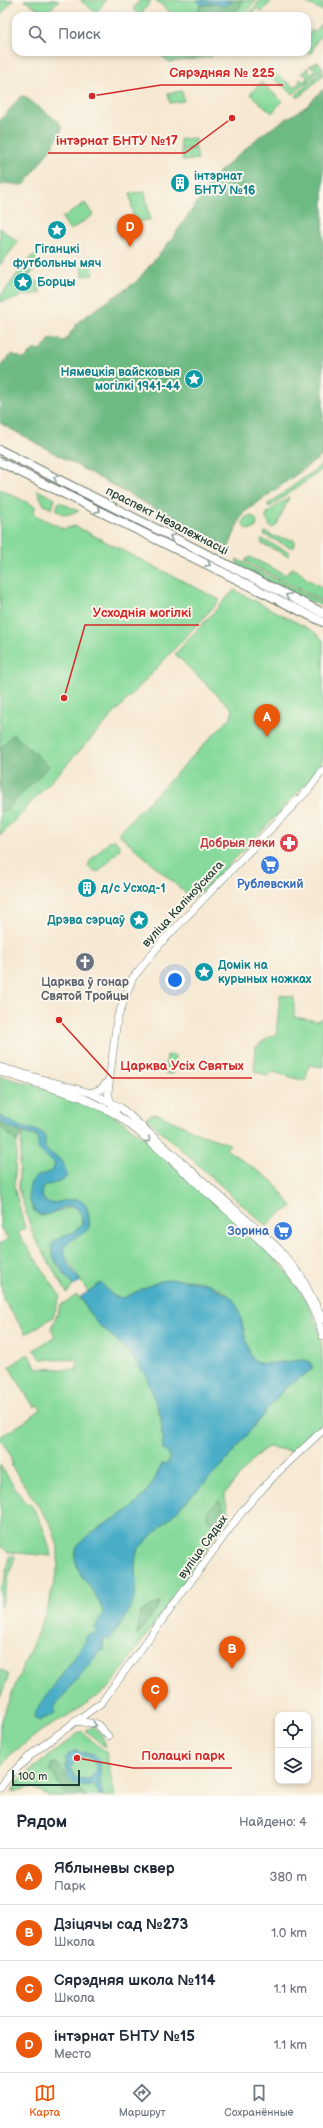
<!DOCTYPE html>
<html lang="ru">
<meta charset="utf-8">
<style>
body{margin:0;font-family:"Balsamiq Sans",sans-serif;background:#f2f2f3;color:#1f2937}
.controls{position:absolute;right:12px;bottom:12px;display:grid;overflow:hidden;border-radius:8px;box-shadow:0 2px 6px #0003}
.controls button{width:36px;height:36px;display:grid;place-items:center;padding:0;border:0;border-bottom:1px solid #e0e1e3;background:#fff;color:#1f2937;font:20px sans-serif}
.scale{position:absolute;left:12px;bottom:10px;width:68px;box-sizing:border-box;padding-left:4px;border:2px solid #1f3d34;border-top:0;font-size:11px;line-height:14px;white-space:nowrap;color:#1f3d34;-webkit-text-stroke:3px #fbf7ec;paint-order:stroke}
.you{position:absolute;left:175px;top:980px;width:14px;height:14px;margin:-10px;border:3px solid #fff;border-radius:50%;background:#1a73e8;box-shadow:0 0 0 6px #1a73e833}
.badge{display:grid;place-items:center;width:26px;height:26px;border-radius:50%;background:#ea580c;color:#fff;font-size:13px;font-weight:700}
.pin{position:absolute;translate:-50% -33px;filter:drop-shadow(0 1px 2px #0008)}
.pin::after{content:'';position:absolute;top:21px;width:14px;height:12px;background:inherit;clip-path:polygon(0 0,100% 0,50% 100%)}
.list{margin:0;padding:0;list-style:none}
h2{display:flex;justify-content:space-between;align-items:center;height:52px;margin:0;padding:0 16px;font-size:17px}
h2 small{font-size:13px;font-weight:400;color:#747a83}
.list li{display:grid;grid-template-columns:26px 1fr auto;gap:12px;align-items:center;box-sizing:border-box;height:56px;padding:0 16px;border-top:1px solid #e0e1e3}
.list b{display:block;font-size:15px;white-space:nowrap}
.list p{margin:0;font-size:13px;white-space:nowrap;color:#747a83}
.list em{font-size:13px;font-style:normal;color:#747a83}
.icon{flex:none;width:22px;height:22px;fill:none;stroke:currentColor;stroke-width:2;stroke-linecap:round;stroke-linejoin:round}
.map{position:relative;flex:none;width:323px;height:1796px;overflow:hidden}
.search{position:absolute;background:#fff;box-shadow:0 2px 6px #0003;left:12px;right:12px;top:12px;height:44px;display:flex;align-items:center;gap:10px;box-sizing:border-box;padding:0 14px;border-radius:12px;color:#747a83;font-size:15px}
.sheet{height:276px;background:#fff}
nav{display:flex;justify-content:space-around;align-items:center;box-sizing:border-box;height:56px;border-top:1px solid #e0e1e3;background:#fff;font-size:11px;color:#747a83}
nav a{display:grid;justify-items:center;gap:2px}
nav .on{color:#ea580c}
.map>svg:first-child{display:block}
.green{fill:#87da9b;stroke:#538c68}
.forest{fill:#6dba83;stroke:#467c5c}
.water{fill:#48adc7;stroke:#34757e;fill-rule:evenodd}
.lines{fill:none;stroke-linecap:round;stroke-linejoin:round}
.secondary-casing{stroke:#6a796b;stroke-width:8}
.primary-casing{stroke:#6a796b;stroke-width:10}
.secondary{stroke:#fff;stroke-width:7}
.primary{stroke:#fff;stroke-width:8}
.oneway{stroke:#8f9e9a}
.labels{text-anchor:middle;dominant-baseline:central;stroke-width:4;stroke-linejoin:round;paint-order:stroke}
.culture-label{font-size:12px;font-weight:bold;fill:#0d838f;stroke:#fbf7ec;text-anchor:start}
.street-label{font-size:12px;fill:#1f3d34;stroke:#fbf7ec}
.health-label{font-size:12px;font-weight:bold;fill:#be3a42;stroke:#fbf7ec;text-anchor:end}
.shop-label{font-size:12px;font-weight:bold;fill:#366cbe;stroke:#fbf7ec}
.worship-label{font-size:12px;font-weight:bold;fill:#5b616d;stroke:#fbf7ec}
.leader{fill:none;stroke:#d62828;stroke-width:1.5}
.callout-dot{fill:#d62828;stroke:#fbf7ec;stroke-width:1.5}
.callout-label{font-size:13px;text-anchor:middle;font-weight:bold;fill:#d62828;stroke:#fbf7ec;stroke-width:4;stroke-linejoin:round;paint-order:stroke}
</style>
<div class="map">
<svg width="323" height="1796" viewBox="0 0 323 1796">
<rect width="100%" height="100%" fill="#fbf7ec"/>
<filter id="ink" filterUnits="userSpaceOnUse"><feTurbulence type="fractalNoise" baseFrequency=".025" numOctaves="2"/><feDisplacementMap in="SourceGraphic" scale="8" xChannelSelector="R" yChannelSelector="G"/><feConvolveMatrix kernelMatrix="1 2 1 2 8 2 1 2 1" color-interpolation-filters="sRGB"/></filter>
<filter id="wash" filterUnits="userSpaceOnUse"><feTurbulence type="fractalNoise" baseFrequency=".012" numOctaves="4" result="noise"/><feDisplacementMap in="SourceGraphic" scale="16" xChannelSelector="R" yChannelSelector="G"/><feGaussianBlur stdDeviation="0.9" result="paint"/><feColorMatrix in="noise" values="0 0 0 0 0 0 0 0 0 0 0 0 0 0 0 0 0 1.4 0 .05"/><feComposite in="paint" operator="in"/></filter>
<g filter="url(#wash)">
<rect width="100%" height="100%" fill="#f6e8d2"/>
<path class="green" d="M0,0H13L0,16Z
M24,0H59L46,14Z
M80,0H106L96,13Z
M140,0L151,1L140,15L133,9Z
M155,0H256L243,16H175Z
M260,0H272L262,12L257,8L251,16H247Z
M301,0H318L323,4V11Z
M323,22V35L316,42L312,52L308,54L306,52L307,37L312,30L315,32Z
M166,52H215L211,57L169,62L162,56Z
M318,62L323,68L293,94L265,72L267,70H270L294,87L299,84L300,79L304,82L308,76L304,74H301L307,68L309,69L308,71L312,75L316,69L309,66Z
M323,70V75L298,98L296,95Z
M261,82L282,101L272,113L250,94Z
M182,91L184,101L170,103L168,93Z
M195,138L196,148L181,149L180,139Z
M196,149L198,159L183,161L181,151Z
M145,192L150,220L134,222L130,193Z
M85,203L93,215L70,230L62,218Z
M0,228L18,242L0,265Z
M36,255L37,269L31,273L29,279L27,262L32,256Z
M91,257L93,275L83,276L81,259Z
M26,263L29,285L19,298L0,302V297Z
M36,281H39L40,293L23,296Z
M323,464V469L270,507L267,505Z
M0,489L36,507L33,512L35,515L64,529L75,526L220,600L0,836Z
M37,490L55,499L52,509L44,505Z
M289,497L277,525L273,528L269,526L270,524L266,519L267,513Z
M59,502L79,511L65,515L56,510Z
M243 523a7 7 0 1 1 14 0a7 7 0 1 1-14 0Z
M265,532L276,537L294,540V547H290L264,535Z
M262,539L289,552L288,556L261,543Z
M250,557L286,575L292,568L302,573L305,578L323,588V601L245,561Z
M236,559L323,603V606L302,598L239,567Z
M234,590L313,631L323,640V758L315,773L304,786C290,801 202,897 191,898L120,835V831L231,717L233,710L175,654Z
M115,840L120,847L119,850L100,871L94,872L88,866L90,861L109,841Z
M280,995L294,997V1017L317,1021L323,1018V1067L309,1065L305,1081L273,1072L267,1076L254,1071L256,1047L270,1036L276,1035Z
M167,1055L175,1056L173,1074L165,1073Z
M0,1076C39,1087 82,1096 117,1118C153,1141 183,1175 215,1204L221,1207C261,1243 309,1283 321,1339C323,1366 323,1397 323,1424L292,1451L268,1447L259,1453L225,1493C224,1504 233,1511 227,1521L109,1688L72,1713L41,1731L9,1756L0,1768V1722L48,1607L58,1566V1547L52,1527L11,1465L13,1464L11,1461V1456L0,1439V1437L26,1421L41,1409L38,1405L34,1407L9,1367L28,1354L37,1368L77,1370L78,1360L41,1359L34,1350L55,1336L51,1329L61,1305L77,1295L95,1320L127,1350L146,1376L161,1417L163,1450L168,1453L170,1457L168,1463L162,1464C156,1479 147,1493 135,1505C121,1518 76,1535 75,1554C74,1577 102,1594 103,1614L94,1629L97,1631L94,1634H89L85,1642L35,1712L34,1717L39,1721L52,1715L55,1706L99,1652L103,1650V1642L106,1638L109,1640C119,1626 131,1611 135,1594C138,1580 131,1562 139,1548L221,1467L283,1390L310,1371L313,1367L310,1362L305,1360L263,1364L255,1362C239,1346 249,1311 226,1293C202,1275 171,1278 144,1288C136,1291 129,1299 120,1298C112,1297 106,1289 101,1283L88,1292L64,1254L67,1243L89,1227C91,1191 73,1202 49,1203L43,1198L41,1191L45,1185L66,1178L63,1162L45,1149L44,1135L40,1131L21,1127L0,1116Z
M153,1114L160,1115L202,1135L230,1144L226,1149L272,1181L292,1206C283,1213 272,1216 267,1227L146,1118Z
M0,1126L17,1142L14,1187L25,1228L18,1233L60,1296L53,1317L26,1334L3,1299L2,1289L0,1285V1244L8,1239L0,1227Z
M22,1133L38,1137L39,1150L53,1161L56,1166L52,1171L36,1177C33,1190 24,1210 42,1216L73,1206C77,1208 80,1211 81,1215C87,1231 64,1235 54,1241C44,1254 66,1275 73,1286L67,1293L34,1237L18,1188Z
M0,1465L26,1504L30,1503C41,1520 47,1536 51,1556L8,1552L0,1546Z
M10,1556H15L0,1607V1588L5,1580Z
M0,1669L8,1674V1677L0,1698Z
M93,1727L101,1733L105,1747L85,1730Z
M81,1731L106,1752L115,1796H49L32,1787L12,1792L20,1779Z"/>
<path class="forest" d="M233,0H242L240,7L232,16H192L201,5L229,4Z
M323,89V455L242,514L228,549L0,423V367L12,354L24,359L33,350H41L51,338L65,341L79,321L136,282L171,240L216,175L261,135L307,106Z
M24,96L60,123L62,129L57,139L25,184L20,185L5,183L0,186V121L20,97Z
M13,734L49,766L3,813L0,811V749Z
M0,1121L22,1133L17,1142L0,1126Z
M219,1500L226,1513L220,1524L214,1527L207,1517L208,1510Z
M161,1602L137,1636L140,1613L146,1608Z
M57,1763L70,1783L87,1796H67L50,1770L51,1764Z"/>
<path class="water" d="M197,0H233L225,6L212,3L201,5Z
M0,1116L21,1127L42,1132L45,1137V1149L63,1162L67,1176L63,1180L43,1187L41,1193L44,1201C57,1209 84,1186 88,1213C89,1219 90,1224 88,1229C83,1235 76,1237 70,1241C54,1251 74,1272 81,1281L73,1286L53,1256L51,1246C56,1234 79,1236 82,1223C83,1219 81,1214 79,1211C67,1193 43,1231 32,1206C28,1198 28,1190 31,1182L36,1177L52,1171L55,1164L39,1150L37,1136C23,1132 12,1130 0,1121Z
M175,1279L209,1284L232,1298L238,1308L250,1354L255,1362L263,1364L305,1360L310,1362L312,1369L283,1390L221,1467L139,1548C131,1562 138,1580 135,1595C131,1612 118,1626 109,1641L106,1638L103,1641V1650L99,1652L55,1706L54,1714L38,1721L34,1717L35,1712L85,1642L86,1636L89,1634H95L97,1631L94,1629L103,1614C102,1594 74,1577 75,1554C76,1535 121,1518 135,1505C147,1493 156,1479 162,1464L168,1463L170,1460L168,1453L163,1450L161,1417L146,1376L127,1350L95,1321L80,1297L101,1283L114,1297L123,1298L160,1281Z
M78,1750L79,1752L93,1754C104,1762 99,1769 100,1780C100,1785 102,1791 103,1796H98L95,1785C91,1784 87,1786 82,1786C69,1784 63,1773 67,1761L65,1759L70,1753ZM85,1756L94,1761L96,1770L91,1778L81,1780L74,1776L71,1769L73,1763L79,1762L80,1757Z"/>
</g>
<g filter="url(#ink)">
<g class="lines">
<defs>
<path id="secondary" d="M323,770L309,789L160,944L132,979L117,1019L108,1092L110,1101L117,1115C151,1140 181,1169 212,1197C258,1238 306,1275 323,1336
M0,1067L91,1093L120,1107L277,1247L301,1276L323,1319
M0,1072L83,1098L116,1114
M91,1093L101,1089L109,1080
M76,1721L97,1724L108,1736
M0,1788L10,1775L33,1753L102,1702L244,1509L277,1473L323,1430"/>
<path id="primary" d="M0,450L323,613
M0,462L323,622"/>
</defs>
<use href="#secondary" class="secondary-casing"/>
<use href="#primary" class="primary-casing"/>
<use href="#secondary" class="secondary"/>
<use href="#primary" class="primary"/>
</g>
<defs><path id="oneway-chevron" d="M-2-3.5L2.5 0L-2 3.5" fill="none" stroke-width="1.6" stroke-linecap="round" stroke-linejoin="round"/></defs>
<g class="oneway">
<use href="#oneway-chevron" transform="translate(56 478) rotate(-153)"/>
<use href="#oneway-chevron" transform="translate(98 510) rotate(26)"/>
<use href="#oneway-chevron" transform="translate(172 537) rotate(-153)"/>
<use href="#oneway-chevron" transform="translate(208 564) rotate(27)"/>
<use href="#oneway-chevron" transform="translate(288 596) rotate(-153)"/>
<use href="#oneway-chevron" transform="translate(148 1140) rotate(41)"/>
<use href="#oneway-chevron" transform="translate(94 1725) rotate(18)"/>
</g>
</g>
<defs>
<symbol id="building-disc" viewBox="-11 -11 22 22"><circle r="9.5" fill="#0f9aa8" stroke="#fbf7ec"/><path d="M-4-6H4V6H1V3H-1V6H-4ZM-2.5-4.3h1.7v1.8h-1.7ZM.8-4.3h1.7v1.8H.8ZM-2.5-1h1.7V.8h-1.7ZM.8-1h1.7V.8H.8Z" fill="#fff"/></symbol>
<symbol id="sight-disc" viewBox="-11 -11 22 22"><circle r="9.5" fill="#0f9aa8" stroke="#fbf7ec"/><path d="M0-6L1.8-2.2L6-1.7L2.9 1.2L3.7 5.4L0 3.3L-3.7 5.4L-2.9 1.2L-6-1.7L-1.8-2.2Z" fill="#fff"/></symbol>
<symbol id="pharmacy-disc" viewBox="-11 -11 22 22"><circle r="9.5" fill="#e0444e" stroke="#fbf7ec"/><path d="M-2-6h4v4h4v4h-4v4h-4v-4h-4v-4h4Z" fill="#fff"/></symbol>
<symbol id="supermarket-disc" viewBox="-11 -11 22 22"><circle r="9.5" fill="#3f7fe0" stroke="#fbf7ec"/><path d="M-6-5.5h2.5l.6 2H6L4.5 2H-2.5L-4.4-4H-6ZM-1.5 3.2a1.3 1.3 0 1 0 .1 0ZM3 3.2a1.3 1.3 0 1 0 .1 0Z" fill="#fff"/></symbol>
<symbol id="church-disc" viewBox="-11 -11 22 22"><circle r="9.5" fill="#6b7280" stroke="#fbf7ec"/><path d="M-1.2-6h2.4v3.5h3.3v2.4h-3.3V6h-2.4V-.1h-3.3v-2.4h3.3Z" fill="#fff"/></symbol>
</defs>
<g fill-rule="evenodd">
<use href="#building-disc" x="169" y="172" width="22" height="22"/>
<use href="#sight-disc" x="46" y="219" width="22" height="22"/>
<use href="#sight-disc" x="12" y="271" width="22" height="22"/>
<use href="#sight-disc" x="183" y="368" width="22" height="22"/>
<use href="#pharmacy-disc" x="278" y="832" width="22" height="22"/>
<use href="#supermarket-disc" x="259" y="854" width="22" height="22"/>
<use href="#building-disc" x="76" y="877" width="22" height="22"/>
<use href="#sight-disc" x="128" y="909" width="22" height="22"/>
<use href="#church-disc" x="74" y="951" width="22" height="22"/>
<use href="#sight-disc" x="193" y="961" width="22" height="22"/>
<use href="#supermarket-disc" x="272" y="1220" width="22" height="22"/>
</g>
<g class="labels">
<g class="culture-label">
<text x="194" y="176">інтэрнат<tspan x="194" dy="14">БНТУ №16</tspan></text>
<text x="57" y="249" text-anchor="middle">Гіганцкі<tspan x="57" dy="14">футбольны мяч</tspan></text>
<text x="37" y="282">Борцы</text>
<text x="180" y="372" text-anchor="end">Нямецкія вайсковыя<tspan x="180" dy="14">могілкі 1941-44</tspan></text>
<text x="101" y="888">д/с Усход-1</text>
<text x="125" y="920" text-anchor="end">Дрэва сэрцаў</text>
<text x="218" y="965">Домік на<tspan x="218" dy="14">курыных ножках</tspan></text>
</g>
<g class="street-label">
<text transform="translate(167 521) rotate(27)">праспект Незалежнасці</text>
<text transform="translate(183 904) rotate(-47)">вуліца Каліноўскага</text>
<text transform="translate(203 1547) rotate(-54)">вуліца Сядых</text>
</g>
<g class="health-label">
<text x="275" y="843">Добрыя леки</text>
</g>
<g class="shop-label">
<text x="270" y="884">Рублевский</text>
<text x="269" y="1231" text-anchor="end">Зорина</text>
</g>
<g class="worship-label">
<text x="85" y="982">Царква ў гонар<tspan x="85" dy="14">Святой Тройцы</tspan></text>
</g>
</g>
<path class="leader" d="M92 96L161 85H283M232 118L185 153H48M64 698L85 625H199M59 1020L112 1078H252M77 1758L133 1768H232"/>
<g class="callout-dot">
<circle cx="92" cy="96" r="4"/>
<circle cx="232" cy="118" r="4"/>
<circle cx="64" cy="698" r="4"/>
<circle cx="59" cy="1020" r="4"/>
<circle cx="77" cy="1758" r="4"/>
</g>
<g class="callout-label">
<text x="222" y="77">Сярэдняя № 225</text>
<text x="117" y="145">інтэрнат БНТУ №17</text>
<text x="142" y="617">Усходнія могілкі</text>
<text x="182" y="1070">Царква Усіх Святых</text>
<text x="183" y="1760">Полацкі парк</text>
</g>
</svg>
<div class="controls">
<button><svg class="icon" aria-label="locate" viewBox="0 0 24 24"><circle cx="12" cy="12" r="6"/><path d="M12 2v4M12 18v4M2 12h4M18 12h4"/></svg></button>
<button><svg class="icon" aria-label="layers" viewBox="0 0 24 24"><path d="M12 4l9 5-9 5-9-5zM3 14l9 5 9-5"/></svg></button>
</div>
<div class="scale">100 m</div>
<div class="you"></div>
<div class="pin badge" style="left:267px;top:737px">A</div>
<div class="pin badge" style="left:232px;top:1669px">B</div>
<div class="pin badge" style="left:155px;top:1710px">C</div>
<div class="pin badge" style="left:130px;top:247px">D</div>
<div class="search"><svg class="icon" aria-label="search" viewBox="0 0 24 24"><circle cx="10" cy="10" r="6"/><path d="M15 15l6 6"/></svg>Поиск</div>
</div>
<section class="sheet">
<h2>Рядом<small>Найдено: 4</small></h2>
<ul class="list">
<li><span class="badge">A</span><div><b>Яблыневы сквер</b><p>Парк</p></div><em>380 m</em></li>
<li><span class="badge">B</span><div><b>Дзіцячы сад №273</b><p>Школа</p></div><em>1.0 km</em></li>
<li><span class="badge">C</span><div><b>Сярэдняя школа №114</b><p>Школа</p></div><em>1.1 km</em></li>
<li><span class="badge">D</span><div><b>інтэрнат БНТУ №15</b><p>Место</p></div><em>1.1 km</em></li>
</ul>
</section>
<nav>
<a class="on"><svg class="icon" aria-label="map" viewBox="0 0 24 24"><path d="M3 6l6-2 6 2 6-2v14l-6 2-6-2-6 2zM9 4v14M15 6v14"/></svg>Карта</a>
<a><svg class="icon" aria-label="directions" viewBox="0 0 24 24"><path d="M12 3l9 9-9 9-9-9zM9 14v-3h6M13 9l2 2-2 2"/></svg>Маршрут</a>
<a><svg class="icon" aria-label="saved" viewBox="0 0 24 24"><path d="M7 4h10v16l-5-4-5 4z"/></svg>Сохранённые</a>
</nav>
